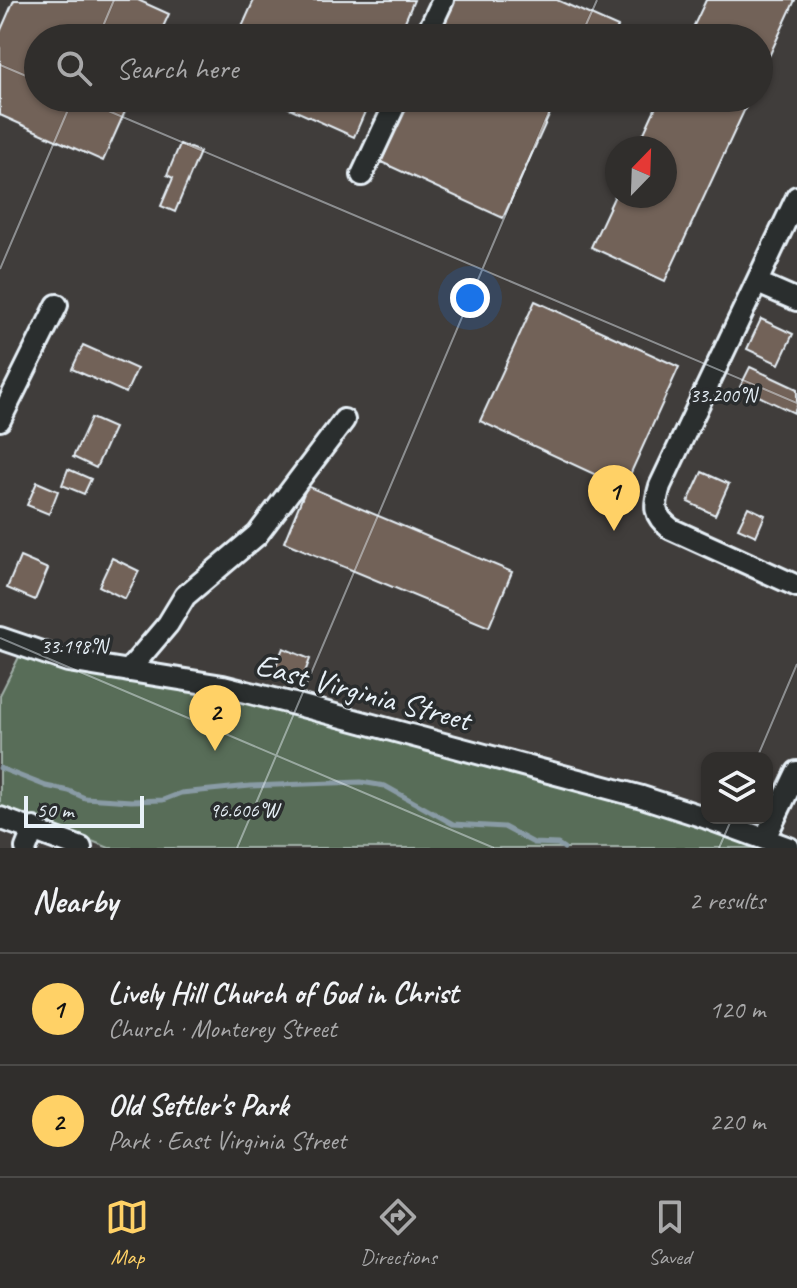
<!DOCTYPE html>
<meta charset="utf-8">
<style>
body{margin:0;font-family:Caveat,sans-serif;background:#3c3a38;color:#f1f3f6}
.controls{position:absolute;right:24px;bottom:24px;display:grid;overflow:hidden;border-radius:16px;box-shadow:0 2px 6px #0004}
.controls button{width:72px;height:72px;display:grid;place-items:center;padding:0;border:0;border-bottom:2px solid #4b4a48;background:#302e2c;color:#f1f3f6;font:40px sans-serif}
.compass{position:absolute;left:605px;top:136px;width:72px;height:72px;border-radius:50%;background:#302e2c;box-shadow:0 2px 6px #0004;rotate:23deg}
.scale{position:absolute;left:24px;bottom:20px;width:120px;box-sizing:border-box;padding-left:8px;border:4px solid #e8f1f8;border-top:0;font-size:22px;line-height:28px;white-space:nowrap;color:#e8f1f8;-webkit-text-stroke:6px #2a2d2e;paint-order:stroke}
.you{position:absolute;left:470px;top:298px;width:28px;height:28px;margin:-20px;border:6px solid #fff;border-radius:50%;background:#1a73e8;box-shadow:0 0 0 12px #1a73e833}
.badge{display:grid;place-items:center;width:52px;height:52px;border-radius:50%;background:#ffd166;color:#111;font-size:26px;font-weight:700}
.pin{position:absolute;translate:-50% -66px;filter:drop-shadow(0 2px 4px #0008)}
.pin::after{content:'';position:absolute;top:42px;width:28px;height:24px;background:inherit;clip-path:polygon(0 0,100% 0,50% 100%)}
.list{margin:0;padding:0;list-style:none}
h2{display:flex;justify-content:space-between;align-items:center;height:104px;margin:0;padding:0 32px;font-size:34px}
h2 small{font-size:26px;font-weight:400;color:#a8a8a9}
.list li{display:grid;grid-template-columns:52px 1fr auto;gap:24px;align-items:center;box-sizing:border-box;height:112px;padding:0 32px;border-top:2px solid #4b4a48}
.list b{display:block;font-size:30px;white-space:nowrap}
.list p{margin:0;font-size:26px;white-space:nowrap;color:#a8a8a9}
.list em{font-size:26px;font-style:normal;color:#a8a8a9}
.icon{flex:none;width:44px;height:44px;fill:none;stroke:currentColor;stroke-width:2;stroke-linecap:round;stroke-linejoin:round}
.map{position:relative;flex:none;width:797px;height:848px;overflow:hidden}
.search{position:absolute;background:#302e2c;box-shadow:0 2px 6px #0004;left:24px;right:24px;top:24px;height:88px;display:flex;align-items:center;gap:20px;box-sizing:border-box;padding:0 28px;border-radius:44px;color:#a8a8a9;font-size:30px}
.sheet{height:328px;background:#302e2c}
nav{display:flex;justify-content:space-around;align-items:center;box-sizing:border-box;height:112px;border-top:2px solid #4b4a48;background:#302e2c;font-size:22px;color:#a8a8a9}
nav a{display:grid;justify-items:center;gap:4px}
nav .on{color:#ffd166}
.map>svg:first-child{display:block}
.green{fill:#596d58;stroke:#a0afa8;stroke-width:2}
.lines{fill:none;stroke-linecap:round;stroke-linejoin:round}
.stream{stroke:#899ba5;stroke-width:5}
.building{fill:#726259;stroke:#e8f1f8;stroke-width:2}
.minor-casing{stroke:#e8f1f8;stroke-width:26}
.minor{stroke:#2a2d2e;stroke-width:20}
.ticks{fill:none;stroke:#e8f1f8;stroke-width:2;stroke-opacity:0.45}
.labels{text-anchor:middle;dominant-baseline:central;stroke-width:7;stroke-linejoin:round;paint-order:stroke}
.street-label{font-size:32px;fill:#e8f1f8;stroke:#2a2d2e}
.ticks-label{font-size:20px;text-anchor:middle;fill:#e8f1f8;stroke:#2a2d2e;stroke-width:7;stroke-linejoin:round;paint-order:stroke}
</style>
<div class="map">
<svg width="797" height="848" viewBox="0 0 797 848">
<rect width="100%" height="100%" fill="#403d3b"/>
<filter id="ink" filterUnits="userSpaceOnUse"><feTurbulence type="fractalNoise" baseFrequency=".0125" numOctaves="2"/><feDisplacementMap in="SourceGraphic" scale="16" xChannelSelector="R" yChannelSelector="G"/><feConvolveMatrix kernelMatrix="1 2 1 2 8 2 1 2 1" color-interpolation-filters="sRGB"/></filter>
<g filter="url(#ink)">
<path class="green" d="M20,655L273,709L357,730L693,822L762,848H109L40,820L0,808V695Z"/>
<g class="lines">
<path class="stream" d="M0,768L46,786L69,791L85,798L131,801L163,800L181,793L250,786L361,782L385,786L453,824L504,827L534,843L558,844L564,848"/>
</g>
<path class="building" d="M14,0H138L169,14L158,38H38V98H131L103,161L0,115V32Z
M254,0H414L398,38H237Z
M454,0H557L618,27L613,38H437Z
M706,0H795L759,78V38H688Z
M267,98H371L354,137Z
M410,98H557L503,218L381,162Z
M660,98H750L665,281L591,247L617,191V196H665V148H637Z
M180,144L200,152L175,212L161,206L173,178L167,175Z
M535,301L679,367L624,488L480,421Z
M761,319L793,334L779,364L747,349Z
M83,345L137,369L126,393L72,369Z
M750,367L797,389V406L794,413L740,387Z
M91,418L114,428L96,468L73,457Z
M68,469L91,479L84,494L62,485Z
M702,472L729,484L715,515L688,502Z
M37,482L58,491L49,514L27,505Z
M307,486L512,572L489,627L284,542Z
M748,507L765,515L756,536L738,528Z
M20,557L48,569L35,600L7,588Z
M112,558L139,571L125,599L99,586Z
M283,648L310,659L302,680L275,668Z"/>
<g class="lines">
<defs>
<path id="minor" d="M425,38L443,0
M362,175L398,98
M797,197L660,486C654,507 653,515 671,529L797,586
M758,283L797,300
M0,420L57,305
M0,638L68,661L223,686L298,705L642,797L707,818
M128,671L168,624L185,596L257,535L344,420
M0,818L81,848
M707,818L789,848
M765,838L797,772
M26,848L34,828"/>
</defs>
<use href="#minor" class="minor-casing"/>
<use href="#minor" class="minor"/>
</g>
</g>
<path class="ticks" d="M98,38L114,0M580,38L597,0M0,65L38,81M78,98L797,403M0,269L73,98M0,638L494,848M757,758L797,664M237,848L555,98M719,848L732,818"/>
<g class="labels">
<g class="street-label">
<text transform="translate(363 692) rotate(15)">East Virginia Street</text>
</g>
</g>
<g class="ticks-label">
<text x="723" y="402">33.200°N</text>
<text x="74" y="653">33.198°N</text>
<text x="244" y="817">96.606°W</text>
</g>
</svg>
<div class="controls">
<button><svg class="icon" aria-label="layers" viewBox="0 0 24 24"><path d="M12 4l9 5-9 5-9-5zM3 14l9 5 9-5"/></svg></button>
</div>
<svg class="compass" viewBox="-18 -18 36 36"><path d="M0-13l5 13h-10z" fill="#e53935"/><path d="M0 13l5-13h-10z" fill="#a8a8a9"/></svg>
<div class="scale">50 m</div>
<div class="you"></div>
<div class="pin badge" style="left:614px;top:531px">1</div>
<div class="pin badge" style="left:215px;top:751px">2</div>
<div class="search"><svg class="icon" aria-label="search" viewBox="0 0 24 24"><circle cx="10" cy="10" r="6"/><path d="M15 15l6 6"/></svg>Search here</div>
</div>
<section class="sheet">
<h2>Nearby<small>2 results</small></h2>
<ul class="list">
<li><span class="badge">1</span><div><b>Lively Hill Church of God in Christ</b><p>Church · Monterey Street</p></div><em>120 m</em></li>
<li><span class="badge">2</span><div><b>Old Settler's Park</b><p>Park · East Virginia Street</p></div><em>220 m</em></li>
</ul>
</section>
<nav>
<a class="on"><svg class="icon" aria-label="map" viewBox="0 0 24 24"><path d="M3 6l6-2 6 2 6-2v14l-6 2-6-2-6 2zM9 4v14M15 6v14"/></svg>Map</a>
<a><svg class="icon" aria-label="directions" viewBox="0 0 24 24"><path d="M12 3l9 9-9 9-9-9zM9 14v-3h6M13 9l2 2-2 2"/></svg>Directions</a>
<a><svg class="icon" aria-label="saved" viewBox="0 0 24 24"><path d="M7 4h10v16l-5-4-5 4z"/></svg>Saved</a>
</nav>
